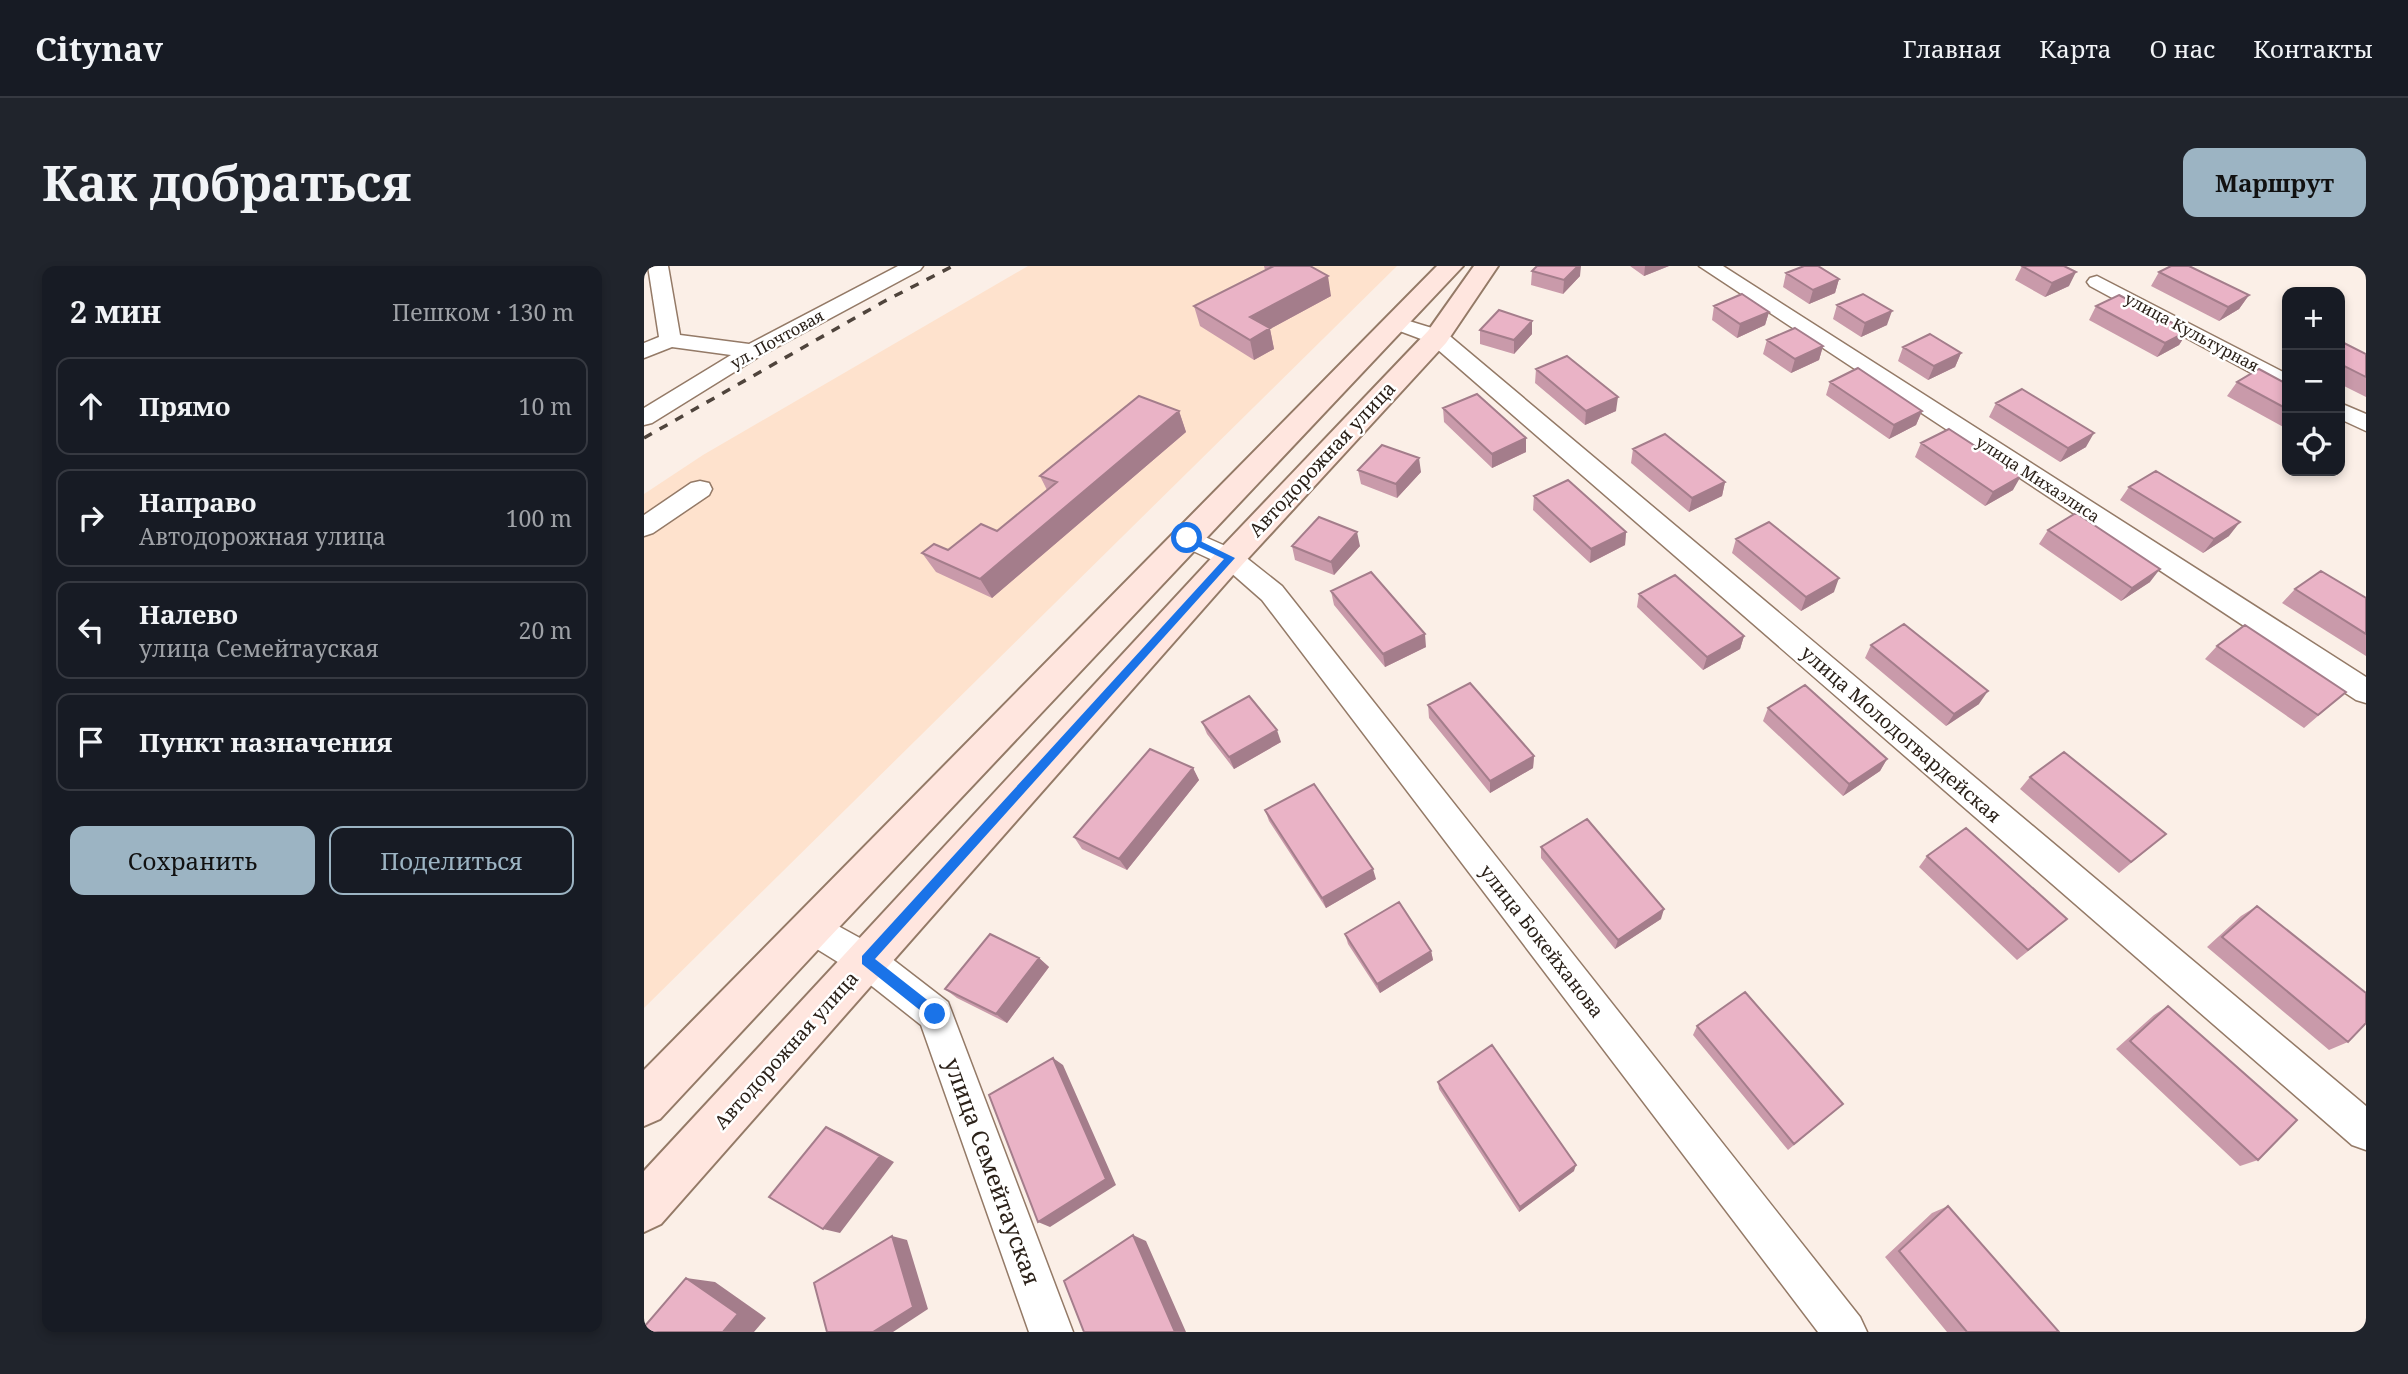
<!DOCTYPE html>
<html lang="ru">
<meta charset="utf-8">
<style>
body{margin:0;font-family:"Noto Serif",serif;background:#20242c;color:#f1f3f6}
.controls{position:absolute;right:21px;top:21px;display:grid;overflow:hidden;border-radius:14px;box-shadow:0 4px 10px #0003}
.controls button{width:63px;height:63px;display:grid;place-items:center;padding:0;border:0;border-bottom:2px solid #363941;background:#171b24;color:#f1f3f6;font:35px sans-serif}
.stop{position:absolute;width:21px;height:21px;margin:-16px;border:5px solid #1a73e8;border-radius:50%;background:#fff}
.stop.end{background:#1a73e8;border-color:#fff;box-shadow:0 2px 7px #0008}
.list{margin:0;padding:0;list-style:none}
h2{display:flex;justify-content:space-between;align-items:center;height:91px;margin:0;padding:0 28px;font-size:30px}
h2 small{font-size:23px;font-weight:400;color:#9ea1a6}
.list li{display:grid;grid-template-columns:46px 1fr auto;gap:21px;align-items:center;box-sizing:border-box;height:98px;margin:0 14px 14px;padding:0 14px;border:2px solid #363941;border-radius:14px}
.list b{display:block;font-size:26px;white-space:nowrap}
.list p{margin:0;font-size:23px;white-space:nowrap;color:#9ea1a6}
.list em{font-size:23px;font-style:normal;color:#9ea1a6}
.actions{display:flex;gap:14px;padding:21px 28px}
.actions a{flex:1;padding:16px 0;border:2px solid #9cb4c3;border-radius:14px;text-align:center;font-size:24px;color:#9cb4c3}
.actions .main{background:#9cb4c3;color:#111}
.icon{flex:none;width:38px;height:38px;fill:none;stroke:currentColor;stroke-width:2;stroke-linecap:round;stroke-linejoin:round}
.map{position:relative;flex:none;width:1722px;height:1066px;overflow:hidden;border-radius:14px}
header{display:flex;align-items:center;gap:42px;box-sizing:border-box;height:98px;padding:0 35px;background:#171b24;border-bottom:2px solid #363941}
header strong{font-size:33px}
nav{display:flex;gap:38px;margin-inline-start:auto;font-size:24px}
.intro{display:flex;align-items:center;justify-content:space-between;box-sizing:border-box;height:168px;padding:0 42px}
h1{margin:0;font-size:49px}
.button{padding:18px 32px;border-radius:14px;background:#9cb4c3;color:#111;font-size:24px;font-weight:700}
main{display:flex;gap:42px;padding:0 42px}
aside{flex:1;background:#171b24;border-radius:14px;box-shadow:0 4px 10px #0003}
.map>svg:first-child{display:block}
.built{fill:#fee2cd}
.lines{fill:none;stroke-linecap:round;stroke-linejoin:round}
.street-casing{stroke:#947a67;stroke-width:3}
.secondary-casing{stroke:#947a67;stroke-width:4}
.street{fill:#fff;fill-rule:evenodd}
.secondary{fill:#ffe6df;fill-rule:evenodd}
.rail{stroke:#4f443c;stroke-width:3.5;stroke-dasharray:9 9;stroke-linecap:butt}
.wall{fill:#c99aaa}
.shaded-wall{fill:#a47d8b}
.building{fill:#eab3c6;stroke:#a47d8b;stroke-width:2}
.route{fill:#1a73e8}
.labels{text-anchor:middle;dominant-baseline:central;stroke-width:5;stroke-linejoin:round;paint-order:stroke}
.far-street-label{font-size:16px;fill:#2b2119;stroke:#fff}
.street-label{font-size:19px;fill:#2b2119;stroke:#fff}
.near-street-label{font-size:23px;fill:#2b2119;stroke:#fff}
</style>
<header>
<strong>Citynav</strong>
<nav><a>Главная</a><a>Карта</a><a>О нас</a><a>Контакты</a></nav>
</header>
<div class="intro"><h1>Как добраться</h1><a class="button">Маршрут</a></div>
<main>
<aside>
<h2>2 мин<small>Пешком · 130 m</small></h2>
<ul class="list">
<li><svg class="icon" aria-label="ahead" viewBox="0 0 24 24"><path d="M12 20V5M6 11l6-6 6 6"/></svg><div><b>Прямо</b></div><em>10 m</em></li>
<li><svg class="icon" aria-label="right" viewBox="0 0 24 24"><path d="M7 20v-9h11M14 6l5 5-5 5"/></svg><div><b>Направо</b><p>Автодорожная улица</p></div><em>100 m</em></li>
<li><svg class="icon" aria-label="left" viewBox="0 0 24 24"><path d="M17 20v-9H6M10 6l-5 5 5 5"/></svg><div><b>Налево</b><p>улица Семейтауская</p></div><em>20 m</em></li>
<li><svg class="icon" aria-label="arrive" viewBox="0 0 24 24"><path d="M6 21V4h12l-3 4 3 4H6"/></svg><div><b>Пункт назначения</b></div></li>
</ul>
<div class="actions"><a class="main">Сохранить</a><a>Поделиться</a></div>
</aside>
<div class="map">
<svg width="1722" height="1066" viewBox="0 0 1722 1066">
<rect width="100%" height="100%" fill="#fbefe7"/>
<path class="built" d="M384,0H753L0,742V228L59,189Z"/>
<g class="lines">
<defs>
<path id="street" d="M4,0H24L36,69L105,78L254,0H279L276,4L116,90L8,157L0,159V142L87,89L28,81L0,92V77L15,71Z
M1055,0H1079L1722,411V437L1712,434Z
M1453,10L1643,108V124L1635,122L1446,20L1443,16L1446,12Z
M752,51L801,66L1722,840V884L1708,879L785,76L745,61L741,57L745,53Z
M1696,137L1722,148V165L1696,153Z
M56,215L65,217L68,223L65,229L9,267L0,270V249L47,217Z
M543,263L595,286L638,320L1216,1051L1223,1066H1174L618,334L577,298L534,278L530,272L534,266Z
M167,645L234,682L304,736L429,1066H385L277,759L210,706L155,672L150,661L155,650Z"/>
<path id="secondary" d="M793,0H819L182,675L16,853L0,860V804Z
M830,0H854L802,77L597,300L17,958L0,966V905L575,284L784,65Z"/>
</defs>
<use href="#street" class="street-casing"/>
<use href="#secondary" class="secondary-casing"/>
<use href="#street" class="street"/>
<use href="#secondary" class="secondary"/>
<path class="rail" d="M0,172L239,36L309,0"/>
</g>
<path class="wall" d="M620,0H666L687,30L626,63L630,83L610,94L556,60L550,40L621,4Z
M986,0H1025L1000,10Z
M1378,0L1425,20L1401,31L1371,14Z
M888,5L936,10L919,28L887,19Z
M1515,6L1605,29L1595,43L1575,55L1507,20Z
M1142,7L1195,13L1191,27L1165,38L1139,21Z
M1193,39L1243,59L1217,71L1189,53Z
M1070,40L1125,46L1121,59L1093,72L1068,54Z
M1452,40L1544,65L1535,79L1513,91L1445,54Z
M836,64L888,68L870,88L836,78Z
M1123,74L1179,80L1175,94L1147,107L1119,88Z
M1696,75L1722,88V131L1696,118Z
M1259,81L1317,87L1311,101L1284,114L1254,95Z
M892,103L972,145L941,159L891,117Z
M1186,116L1278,145L1272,159L1245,173L1182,129Z
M1593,116L1643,118V163L1583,130Z
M1352,137L1442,181L1416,196L1345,151Z
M799,142L882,172V186L848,202L800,156Z
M535,145L542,166L348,332L292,306L278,287L304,284L353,265L403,224L396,210Z
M1277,177L1369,224L1341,240L1271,191Z
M989,183L1081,216L1078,230L1045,246L987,197Z
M714,204L777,206L753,232L717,218Z
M1485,221L1585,270L1559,287L1476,234Z
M890,230L982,266L981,279L946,297L889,244Z
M1404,264L1506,316L1477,335L1395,278Z
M1092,273L1190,326L1157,345L1088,287Z
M648,280H716L690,309L651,294Z
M1651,323L1722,332V390L1638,337Z
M687,325L782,381L741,401L690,339Z
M995,328L1100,370L1096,383L1059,404L993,341Z
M1227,379L1335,438L1302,460L1221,392Z
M1573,380L1702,426L1660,462L1561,393Z
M784,439L890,490L889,502L846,527L785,452Z
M1124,442L1243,493L1236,505L1199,530L1119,455Z
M558,456L637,476L590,503L563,468Z
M549,502L555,514L483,604L438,583L430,571Z
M1386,511L1509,579L1475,607L1376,523Z
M621,544L732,613L682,642L625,555Z
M897,581L1017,653L971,683L897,592Z
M1283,590L1412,663L1373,694L1275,601Z
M1613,640L1704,776L1685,784L1563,681L1597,650Z
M701,668L787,685L789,694L736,727L704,678Z
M395,692L405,701L363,757L313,732L301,723Z
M1524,740L1614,894L1596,900L1472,783L1510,749Z
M1053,760L1191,845L1144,884L1049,769Z
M794,816L930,905L875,946L795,823Z
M1304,940L1415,1066H1303L1241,991L1288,947Z"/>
<path class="shaded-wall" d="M934,0H937L936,10L919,28L920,14Z
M1001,0H1025L1000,10Z
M1432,6L1425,20L1401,31L1408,17Z
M684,10L687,30L626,63L630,83L610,94L606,74V51Z
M1195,13L1191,27L1165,38L1169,24Z
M1605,29L1595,43L1575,55L1584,41Z
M1248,45L1243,59L1217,71L1221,57Z
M1125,46L1121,59L1093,72L1096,58Z
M888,55V68L870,88V74Z
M1544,65L1535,79L1513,91L1521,77Z
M1179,80L1175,94L1147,107L1151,93Z
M1317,87L1311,101L1284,114L1290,100Z
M974,131L972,145L941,159L942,145Z
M535,145L542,166L348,332L336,313Z
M1278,145L1272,159L1245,173L1250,159Z
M1450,167L1442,181L1416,196L1424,182Z
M882,172V186L848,202V188Z
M775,192L777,206L753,232L752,218Z
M1377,210L1369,224L1341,240L1349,226Z
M1081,216L1078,230L1045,246L1048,232Z
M1596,256L1585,270L1559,287L1570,273Z
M713,266L716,280L690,309L687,296Z
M982,266L981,279L946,297L947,283Z
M1516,303L1506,316L1477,335L1488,322Z
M1195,312L1190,326L1157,345L1162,331Z
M781,368L782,381L741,401L739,388Z
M1100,370L1096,383L1059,404L1063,391Z
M1344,425L1335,438L1302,460L1310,448Z
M633,464L637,476L590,503L585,491Z
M890,490L889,502L846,527V515Z
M1243,493L1236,505L1199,530L1205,518Z
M549,502L555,514L483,604L475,593Z
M729,603L732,613L682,642L678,632Z
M1020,643L1017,653L971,683L974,674Z
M787,685L789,694L736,727L733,718Z
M395,692L405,701L363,757L352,748Z
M409,792L419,799L472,919L406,961L394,956Z
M182,861L197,867L250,896L196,967L179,963Z
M932,899L930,905L875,946L876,941Z
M489,969L502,975L542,1066H531Z
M248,970L263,974L284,1043L249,1066H229Z
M42,1012L71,1016L122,1052L110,1066H79Z"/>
<path class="building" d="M626,0H666L684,10L606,51L626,62L606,74L550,40L628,1Z
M893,0H934L920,14L888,5Z
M1160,0H1174L1195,13L1169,24L1142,7Z
M1378,0H1420L1432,6L1408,17Z
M1527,0H1545L1605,29L1584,41L1515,6Z
M1098,28L1125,46L1096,58L1070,40Z
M1219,28L1248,45L1221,57L1193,39Z
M1475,29L1544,65L1521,77L1452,40Z
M855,44L888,55L870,74L836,64Z
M1151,62L1179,80L1151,93L1123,74Z
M1286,68L1317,87L1290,100L1259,81Z
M1696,75L1722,88V111L1696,98Z
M923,90L974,131L942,145L892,103Z
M1214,102L1278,145L1250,159L1186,116Z
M1615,103L1643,118V143L1593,116Z
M1378,123L1450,167L1424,182L1352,137Z
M833,128L882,172L848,188L799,142Z
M495,130L535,145L336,313L278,287L290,278L304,284L337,258L353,265L413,216L396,210Z
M1305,163L1377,210L1349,226L1277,177Z
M1021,168L1081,216L1048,232L989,183Z
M738,179L775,192L752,218L714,204Z
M1512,205L1596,256L1570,273L1485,221Z
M924,214L982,266L947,283L890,230Z
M1432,247L1516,303L1488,322L1404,264Z
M675,251L713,266L687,296L648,280Z
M1125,256L1195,312L1162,331L1092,273Z
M1677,305L1722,332V368L1651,323Z
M727,306L781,368L739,388L687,325Z
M1031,309L1100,370L1063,391L995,328Z
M1260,358L1344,425L1310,448L1227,379Z
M1601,359L1702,426L1674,449L1573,380Z
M826,417L890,490L846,515L784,439Z
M1161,419L1243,493L1205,518L1124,442Z
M605,430L633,464L585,491L558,456Z
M506,483L549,502L475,593L430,571Z
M1420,486L1522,568L1487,596L1386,511Z
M670,518L729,603L678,632L621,544Z
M943,553L1020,643L974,674L897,581Z
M1322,562L1423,653L1384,684L1283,590Z
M755,636L787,685L733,718L701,668Z
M1613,640L1722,727V757L1704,776L1578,671Z
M346,668L395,692L352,748L301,723Z
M1101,726L1199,838L1150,878L1053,760Z
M1524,740L1653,854L1614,894L1486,775Z
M848,779L932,899L876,941L794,816Z
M409,792L462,913L394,956L345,829Z
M182,861L236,890L179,963L125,931Z
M1304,940L1415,1066H1323L1255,985Z
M489,969L531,1066H440L420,1015Z
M248,970L269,1041L229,1066H183L170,1017Z
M42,1012L94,1048L79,1066H0V1061Z"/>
<path class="route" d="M540,270H546L591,292L231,693L296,744V753H287L218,698V690L580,293L540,274Z"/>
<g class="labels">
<g class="far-street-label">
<text transform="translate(1548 66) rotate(28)">улица Культурная</text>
<text transform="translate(133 73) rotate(-29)">ул. Почтовая</text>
<text transform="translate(1394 213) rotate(33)">улица Михаэлиса</text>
</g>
<g class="street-label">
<text transform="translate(678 193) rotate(-47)">Автодорожная улица</text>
<text transform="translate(1257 468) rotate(41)">улица Молодогвардейская</text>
<text transform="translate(898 675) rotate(52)">улица Бокейханова</text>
<text transform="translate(142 784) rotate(-48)">Автодорожная улица</text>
</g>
<g class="near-street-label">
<text transform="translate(349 905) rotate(70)">улица Семейтауская</text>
</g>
</g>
</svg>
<div class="controls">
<button>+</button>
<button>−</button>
<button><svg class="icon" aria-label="locate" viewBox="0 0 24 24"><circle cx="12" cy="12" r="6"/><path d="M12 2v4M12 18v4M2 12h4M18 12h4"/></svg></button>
</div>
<div class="stop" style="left:543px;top:272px"></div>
<div class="stop end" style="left:291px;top:748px"></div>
</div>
</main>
